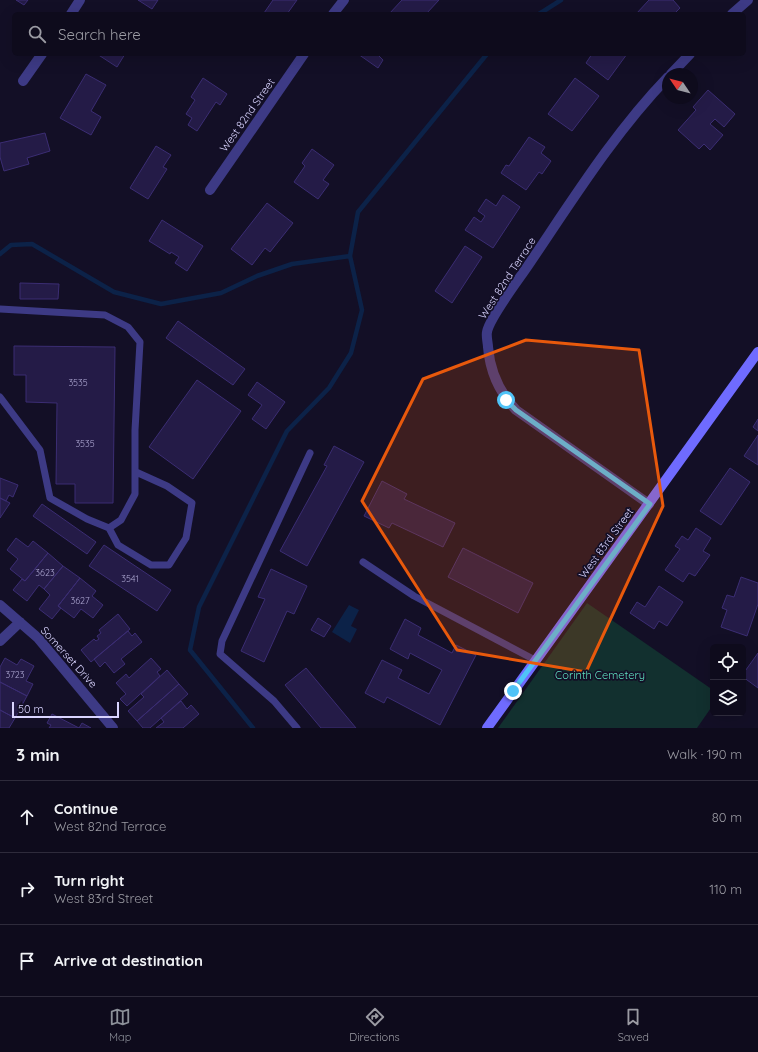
<!DOCTYPE html>
<meta charset="utf-8">
<style>
body{margin:0;font-family:Quicksand,sans-serif;background:#1c1929;color:#f1f3f6}
.controls{position:absolute;right:12px;bottom:12px;display:grid;overflow:hidden;border-radius:6px;box-shadow:0 4px 16px #0002}
.controls button{width:36px;height:36px;display:grid;place-items:center;padding:0;border:0;border-bottom:1px solid #2e2b3b;background:#0e0b1c;color:#f1f3f6;font:20px sans-serif}
.compass{position:absolute;left:662px;top:68px;width:36px;height:36px;border-radius:50%;background:#0e0b1c;box-shadow:0 4px 16px #0002;rotate:305deg}
.scale{position:absolute;left:12px;bottom:10px;width:107px;box-sizing:border-box;padding-left:4px;border:2px solid #d9d4ff;border-top:0;font-size:11px;line-height:14px;white-space:nowrap;color:#d9d4ff;-webkit-text-stroke:3px #130f26;paint-order:stroke}
.stop{position:absolute;width:12px;height:12px;margin:-9px;border:3px solid #4fc3f7;border-radius:50%;background:#fff}
.stop.end{background:#4fc3f7;border-color:#fff;box-shadow:0 1px 4px #0008}
.list{margin:0;padding:0;list-style:none}
h2{display:flex;justify-content:space-between;align-items:center;height:52px;margin:0;padding:0 16px;font-size:17px}
h2 small{font-size:13px;font-weight:400;color:#9b9ba3}
.list li{display:grid;grid-template-columns:26px 1fr auto;gap:12px;align-items:center;box-sizing:border-box;height:72px;padding:0 16px;border-top:1px solid #2e2b3b}
.list b{display:block;font-size:15px;white-space:nowrap}
.list p{margin:0;font-size:13px;white-space:nowrap;color:#9b9ba3}
.list em{font-size:13px;font-style:normal;color:#9b9ba3}
.icon{flex:none;width:22px;height:22px;fill:none;stroke:currentColor;stroke-width:2;stroke-linecap:round;stroke-linejoin:round}
.map{position:relative;flex:none;width:758px;height:728px;overflow:hidden}
.search{position:absolute;background:#0e0b1c;box-shadow:0 4px 16px #0002;left:12px;right:12px;top:12px;height:44px;display:flex;align-items:center;gap:10px;box-sizing:border-box;padding:0 14px;border-radius:6px;color:#9b9ba3;font-size:15px}
.sheet{height:268px;background:#0e0b1c}
nav{display:flex;justify-content:space-around;align-items:center;box-sizing:border-box;height:56px;border-top:1px solid #2e2b3b;background:#0e0b1c;font-size:11px;color:#9b9ba3}
nav a{display:grid;justify-items:center;gap:2px}
nav .on{color:#8c9099}
.map>svg:first-child{display:block}
.green{fill:#12302f}
.water{fill:#0c2248}
.lines{fill:none;stroke-linecap:round;stroke-linejoin:round}
.stream{stroke:#0c2248;stroke-width:4.5}
.building{fill:#241b47;stroke:#3b2d73}
.lane{stroke:#3d3a85;stroke-width:7}
.street{stroke:#3d3a85;stroke-width:10}
.secondary{stroke:#6f6bff;stroke-width:10}
.route{stroke:#4fc3f7;stroke-width:5}
.marked{fill:#e8590c;fill-opacity:0.2;stroke:#e8590c;stroke-width:3;stroke-linejoin:round}
.labels{text-anchor:middle;dominant-baseline:central;stroke-width:3.5;stroke-linejoin:round;paint-order:stroke}
.number-label{font-size:9px;fill:#aca6d1}
.street-label{font-size:11px;fill:#d9d4ff;stroke:#130f26}
.park-label{font-size:11px;fill:#5fe0c0;stroke:#130f26}
</style>
<div class="map">
<svg width="758" height="728" viewBox="0 0 758 728">
<rect width="100%" height="100%" fill="#130f26"/>
<path class="green" d="M587,603L713,690V705L697,728H498Z"/>
<path class="water" d="M349,605L359,610L351,626L357,629L350,643L332,632Z"/>
<g class="lines">
<path class="stream" d="M539,14L561,0
M0,254L11,245L32,244L114,292L161,304L221,293L257,276L292,264L350,256
M253,728L190,650L199,607L287,431L329,388L351,353L362,310L350,256L358,212L487,54"/>
</g>
<path class="building" d="M16,0H28L24,5Z
M138,0H158L152,9Z
M273,0H297L287,14H266L264,13Z
M402,0H439L426,14H389Z
M649,0H673L680,8L674,14H636Z
M97,54H125L117,67Z
M358,54H377L383,60L378,68Z
M592,54H627L608,80L586,63Z
M86,74L106,85L91,111L101,117L91,135L60,118Z
M203,78L227,94L220,105L216,102L197,131L188,125L192,118L186,114L195,100L191,97Z
M575,78L599,96L572,131L548,114Z
M708,90L735,114L724,127L715,119L710,124L723,135L710,150L704,144L699,149L678,130L696,110L693,107Z
M45,133L50,151L27,158L29,164L4,171L0,157V143Z
M529,137L545,147L541,153L551,161L542,174L539,172L526,190L501,173L506,165L509,166Z
M156,146L171,155L163,167L167,169L148,199L130,188Z
M312,149L334,165L323,180L329,184L318,199L294,182L305,166L302,163Z
M503,195L520,207L493,248L465,230L474,217L481,222L485,216L478,211L486,199L496,206Z
M267,203L293,223L270,252L265,248L252,265L231,249Z
M162,220L203,246L187,271L175,263L179,257L171,252L170,254L149,241Z
M465,246L482,257L452,303L435,291Z
M20,283L59,284L58,299H20Z
M178,321L245,369L233,385L166,338Z
M14,346L115,347L113,503H75V484H56L57,403L26,402V375H14Z
M197,380L241,411L193,479L149,447Z
M257,382L285,402L266,429L252,419L262,405L248,395Z
M758,419V431L753,427Z
M758,435V465L744,456Z
M334,446L364,462L307,566L280,551L327,466L324,465Z
M730,468L750,482L721,525L700,511Z
M0,478L18,485L13,497L9,495L6,501L0,498Z
M382,481L407,494L404,499L455,523L443,547L392,523L389,528L364,516Z
M0,498L10,503L0,518Z
M42,504L96,542L87,554L33,516Z
M696,528L711,538L703,551L710,555L695,576L689,573L683,582L665,570L680,549L675,546L682,536L688,540Z
M16,538L28,547L33,541L48,553L25,581L10,569L18,559L7,550Z
M104,545L171,590L157,611L89,566Z
M463,548L533,583L518,613L448,577Z
M48,553L63,566L44,589L39,585L27,601L13,590L22,579L25,581Z
M63,566L80,578L58,606L61,608L52,619L39,609L50,595L44,589Z
M271,569L307,586L294,614L287,611L264,662L241,651L265,599L258,597Z
M741,577L758,583V604L747,636L721,627L727,610L722,608L727,595L734,597Z
M80,578L96,591L92,596L103,605L93,618L81,609L74,618L58,606Z
M659,586L683,602L667,626L659,621L654,629L630,613L637,602L645,607Z
M118,614L130,629L91,662L81,650L94,639L96,641L99,639L97,636L101,633L99,630Z
M318,618L331,626L324,637L311,630Z
M405,619L421,628L418,635L452,653L456,645L476,655L440,725L387,697L384,703L365,693L382,660L402,670L398,678L429,694L442,670L410,653L408,659L390,649Z
M128,631L132,636L135,633L142,642L121,659L125,664L114,673L105,662L100,667L94,659Z
M758,653V688L743,677V674Z
M5,658L17,665L21,659L34,666L26,681L33,684L27,696L0,682V667Z
M151,658L161,669L157,672L160,676L127,706L120,699L126,694L116,683L126,674L129,678Z
M306,668L356,728H321L285,685Z
M167,670L179,684L137,721L128,711L144,697L141,694Z
M0,682L27,696L15,718L0,710Z
M179,684L188,694L150,728H143L137,721Z
M181,701L187,709L191,705L199,714L183,728H156L164,722L161,718Z
M0,710L15,718L9,728H0Z
M52,714L79,728H49L51,725L47,723Z
M82,723L91,728H79Z"/>
<g class="lines">
<path class="lane" d="M0,309L105,315L128,327L140,342L135,430V494L121,520L109,528L87,519L50,498L40,450L0,397
M109,528L118,545L151,565H169L186,538L192,503L167,486L136,472
M363,562L414,596L535,660
M297,728L274,701L220,654L222,641L310,453"/>
<path class="street" d="M71,14L80,0
M333,14L344,0
M732,14L748,0
M671,74L690,54
M23,81L42,54
M210,190L304,54
M649,504L516,410C499,392 490,372 488,347C488,343 486,337 487,332C489,319 516,283 525,270C570,204 613,134 668,77
M0,605L38,638L113,728
M0,641L20,622"/>
<path class="secondary" d="M487,728L758,352"/>
</g>
<g class="lines">
<path class="route" d="M506,400L516,410L650,504L513,691"/>
</g>
<path class="marked" d="M526,340L639,350L663,506L586,672L457,650L362,501L423,379Z"/>
<g class="labels">
<g class="number-label">
<text x="78" y="382">3535</text>
<text x="85" y="443">3535</text>
<text x="45" y="572">3623</text>
<text x="130" y="578">3541</text>
<text x="80" y="600">3627</text>
<text x="15" y="674">3723</text>
</g>
<g class="street-label">
<text transform="translate(247 115) rotate(-55)">West 82nd Street</text>
<text transform="translate(507 278) rotate(-57)">West 82nd Terrace</text>
<text transform="translate(606 543) rotate(-54)">West 83rd Street</text>
<text transform="translate(69 657) rotate(48)">Somerset Drive</text>
</g>
<g class="park-label">
<text x="600" y="675">Corinth Cemetery</text>
</g>
</g>
</svg>
<div class="controls">
<button><svg class="icon" aria-label="locate" viewBox="0 0 24 24"><circle cx="12" cy="12" r="6"/><path d="M12 2v4M12 18v4M2 12h4M18 12h4"/></svg></button>
<button><svg class="icon" aria-label="layers" viewBox="0 0 24 24"><path d="M12 4l9 5-9 5-9-5zM3 14l9 5 9-5"/></svg></button>
</div>
<svg class="compass" viewBox="-18 -18 36 36"><path d="M0-13l5 13h-10z" fill="#e53935"/><path d="M0 13l5-13h-10z" fill="#9b9ba3"/></svg>
<div class="scale">50 m</div>
<div class="stop" style="left:506px;top:400px"></div>
<div class="stop end" style="left:513px;top:691px"></div>
<div class="search"><svg class="icon" aria-label="search" viewBox="0 0 24 24"><circle cx="10" cy="10" r="6"/><path d="M15 15l6 6"/></svg>Search here</div>
</div>
<section class="sheet">
<h2>3 min<small>Walk · 190 m</small></h2>
<ul class="list">
<li><svg class="icon" aria-label="ahead" viewBox="0 0 24 24"><path d="M12 20V5M6 11l6-6 6 6"/></svg><div><b>Continue</b><p>West 82nd Terrace</p></div><em>80 m</em></li>
<li><svg class="icon" aria-label="right" viewBox="0 0 24 24"><path d="M7 20v-9h11M14 6l5 5-5 5"/></svg><div><b>Turn right</b><p>West 83rd Street</p></div><em>110 m</em></li>
<li><svg class="icon" aria-label="arrive" viewBox="0 0 24 24"><path d="M6 21V4h12l-3 4 3 4H6"/></svg><div><b>Arrive at destination</b></div></li>
</ul>
</section>
<nav>
<a class="on"><svg class="icon" aria-label="map" viewBox="0 0 24 24"><path d="M3 6l6-2 6 2 6-2v14l-6 2-6-2-6 2zM9 4v14M15 6v14"/></svg>Map</a>
<a><svg class="icon" aria-label="directions" viewBox="0 0 24 24"><path d="M12 3l9 9-9 9-9-9zM9 14v-3h6M13 9l2 2-2 2"/></svg>Directions</a>
<a><svg class="icon" aria-label="saved" viewBox="0 0 24 24"><path d="M7 4h10v16l-5-4-5 4z"/></svg>Saved</a>
</nav>
